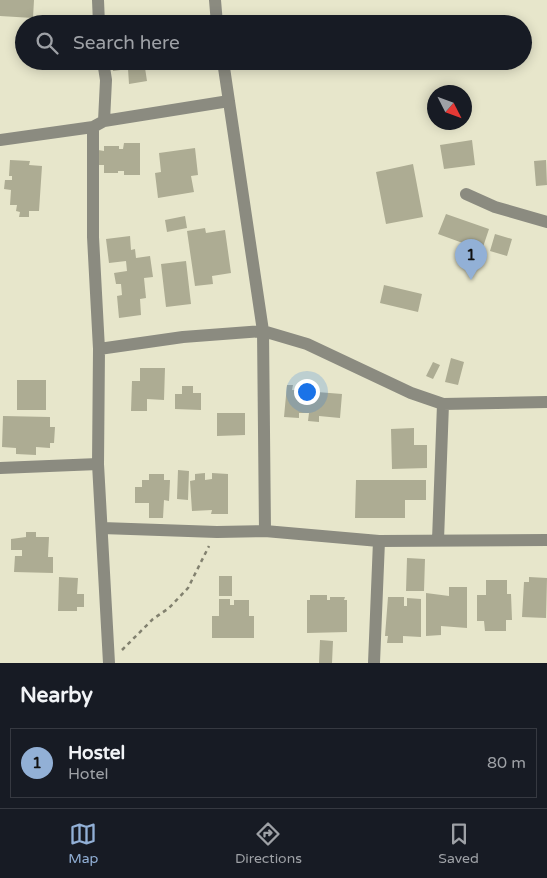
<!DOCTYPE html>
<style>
body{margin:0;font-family:"Varela Round",sans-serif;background:#20242c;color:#f1f3f6}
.compass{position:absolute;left:427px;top:85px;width:45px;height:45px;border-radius:50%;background:#171b24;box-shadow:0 2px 12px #0003;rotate:132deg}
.you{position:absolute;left:306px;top:391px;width:18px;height:18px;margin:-12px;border:4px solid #fff;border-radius:50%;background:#1a73e8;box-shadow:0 0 0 8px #1a73e833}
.badge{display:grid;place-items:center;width:32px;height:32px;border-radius:50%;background:#92b0d6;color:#111;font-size:16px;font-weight:700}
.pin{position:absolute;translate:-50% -41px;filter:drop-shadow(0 1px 2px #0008)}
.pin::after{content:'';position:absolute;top:26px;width:18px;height:15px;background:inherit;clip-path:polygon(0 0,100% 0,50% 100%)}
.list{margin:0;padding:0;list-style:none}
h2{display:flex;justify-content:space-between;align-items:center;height:65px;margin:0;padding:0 20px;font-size:21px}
h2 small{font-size:16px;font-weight:400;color:#9ea1a6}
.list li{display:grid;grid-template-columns:32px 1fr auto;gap:15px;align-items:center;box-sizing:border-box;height:70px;margin:0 10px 10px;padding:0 10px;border:1px solid #363941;border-radius:0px}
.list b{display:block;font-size:19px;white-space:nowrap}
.list p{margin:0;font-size:16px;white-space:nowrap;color:#9ea1a6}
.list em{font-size:16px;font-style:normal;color:#9ea1a6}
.icon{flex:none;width:28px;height:28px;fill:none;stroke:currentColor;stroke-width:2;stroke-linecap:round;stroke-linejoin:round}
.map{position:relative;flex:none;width:547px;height:663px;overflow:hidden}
.search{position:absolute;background:#171b24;box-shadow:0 2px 12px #0003;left:15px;right:15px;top:15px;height:55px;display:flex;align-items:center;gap:12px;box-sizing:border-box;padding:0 18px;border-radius:28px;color:#9ea1a6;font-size:19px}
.sheet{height:145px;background:#171b24}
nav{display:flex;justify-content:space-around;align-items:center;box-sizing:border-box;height:70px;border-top:1px solid #363941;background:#171b24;font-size:14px;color:#9ea1a6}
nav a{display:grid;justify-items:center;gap:2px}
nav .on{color:#92b0d6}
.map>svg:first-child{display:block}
.building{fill:#adac93}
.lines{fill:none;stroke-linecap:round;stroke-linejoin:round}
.path{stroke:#82816f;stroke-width:2.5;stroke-dasharray:4 4;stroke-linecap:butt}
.minor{stroke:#8b8b80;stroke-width:12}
</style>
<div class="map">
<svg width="547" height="663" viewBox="0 0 547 663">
<rect width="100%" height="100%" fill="#e7e6cb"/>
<path class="building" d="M0,0H34L33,18L0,16Z
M73,16L74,24H59L58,17Z
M194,19L195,24H179L178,21Z
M112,61H153V67L145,68L147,81L129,84L128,69L113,71Z
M472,140L475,165L444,169L440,145Z
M124,143H140V175H124V171H118V173H104V165H98V150L104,151V146H119V149H123Z
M195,148L198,175L191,176L194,192L158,198L155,173L161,172L159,153Z
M10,160L30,161L29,165L42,166L39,211H29V217H19L20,212L16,211L17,205H10L11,190L4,189L5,180H12V176H9Z
M546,160L547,185L536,186L534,161Z
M413,164L423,217L386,224L376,172Z
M446,214L489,229L482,250L438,234Z
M185,216L187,228L167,232L165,220Z
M205,228L206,233L225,230L231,273L212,276L213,284L195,286L187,231Z
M495,234L512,239L507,256L490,251Z
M130,236L131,250L135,249L136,258L150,256L153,277L144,278L146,298L140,299L141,315L119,318L117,296L122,295L121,284H116L114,273L127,271L126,261L109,263L106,239Z
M186,261L191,304L166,307L161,264Z
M384,285L422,294L418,312L380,303Z
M451,358L464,362L458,385L445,382Z
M433,362L440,365L433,379L426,376Z
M140,368H165L164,400L147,399V411H131L132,381H140Z
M17,380H46V410H17Z
M287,385H293L292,390L342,394L340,418L319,416V422L308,421L309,413H299V418L284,417Z
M182,386H193V393H201V410L175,409V394H182Z
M217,413H245V435L217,436Z
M3,416L50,417V427H55L54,443H50V448L36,447V455L16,454V448L2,447Z
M414,428V445H427V468L392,469L391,429Z
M178,470L189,471L188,500L177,499Z
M205,473V480L212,479V473L228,474V514H211L212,510L192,511L190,481L195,480V474Z
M149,474H164V480H170L169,501L164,500L163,518H149V503H135V487H142V480H149Z
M356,480H426V500H405V518H355Z
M26,532H36V537H49L48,557H53V573L14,572L15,556H22V550H11V539L26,537Z
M407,558L425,559L424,591H406Z
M219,576H232V596H219Z
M59,577L78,578L77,594H84V607H77V611H58Z
M529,577L547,578L546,618L522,617L524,582H529Z
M486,580H507V594H511L512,620H506V631H485L484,621H477V595H486Z
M449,587H467V628L441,626V635L426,636V593L449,596Z
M310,595H327V600H330V597H345L344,600H347V632L307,633V600H310Z
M388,597H404V606H407V598L421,599V637L403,636V643H387L388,636H385Z
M219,599H230V605H234V600H249V616H254V638H212V616H219Z
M320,640L333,641L332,663H319Z"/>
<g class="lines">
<path class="path" d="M122,650L153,619L169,608L188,588L209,546"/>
<path class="minor" d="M98,0L99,24
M215,0L217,24
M103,61L106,80L104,121
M223,61L263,331L265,531
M93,127V237L99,349L98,464L109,663
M0,140L93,127L104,121L229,101
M466,194L495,207L547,222
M99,349L183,337L263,331L307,344L411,393L443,404L547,402
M0,468L98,464
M102,528L217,532L265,531L379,541L547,540
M438,540L443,404
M374,663L379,541"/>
</g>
</svg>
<svg class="compass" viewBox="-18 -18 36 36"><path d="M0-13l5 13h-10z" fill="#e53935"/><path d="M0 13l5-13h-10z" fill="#9ea1a6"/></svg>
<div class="you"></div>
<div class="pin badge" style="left:471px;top:280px">1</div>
<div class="search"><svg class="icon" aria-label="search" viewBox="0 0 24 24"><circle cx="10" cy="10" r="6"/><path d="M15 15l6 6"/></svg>Search here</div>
</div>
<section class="sheet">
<h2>Nearby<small></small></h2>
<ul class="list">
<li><span class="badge">1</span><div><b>Hostel</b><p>Hotel</p></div><em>80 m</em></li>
</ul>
</section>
<nav>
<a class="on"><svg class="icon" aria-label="map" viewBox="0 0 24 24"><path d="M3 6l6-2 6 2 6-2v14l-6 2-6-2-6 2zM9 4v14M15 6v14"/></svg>Map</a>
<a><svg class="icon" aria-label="directions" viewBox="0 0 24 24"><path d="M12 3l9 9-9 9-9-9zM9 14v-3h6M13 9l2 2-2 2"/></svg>Directions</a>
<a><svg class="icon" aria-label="saved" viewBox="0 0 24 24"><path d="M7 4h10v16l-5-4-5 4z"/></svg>Saved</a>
</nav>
